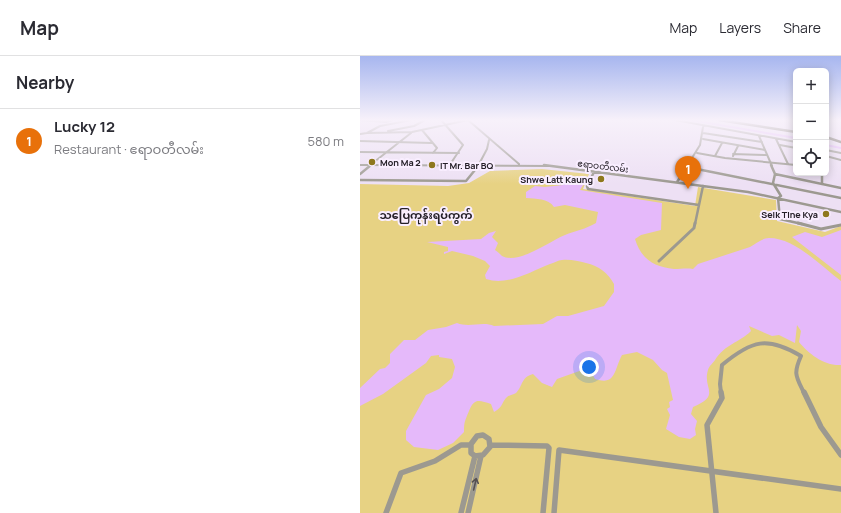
<!DOCTYPE html>
<meta charset="utf-8">
<style>
body{margin:0;font-family:Manrope,"Noto Sans Myanmar",sans-serif;background:#f2f2f3;color:#2b2b33}
.controls{position:absolute;right:12px;top:12px;display:grid;overflow:hidden;border-radius:6px;box-shadow:0 2px 10px #0003}
.controls button{width:36px;height:36px;display:grid;place-items:center;padding:0;border:0;border-bottom:1px solid #e1e1e2;background:#fff;color:#2b2b33;font:20px sans-serif}
.you{position:absolute;left:229px;top:311px;width:14px;height:14px;margin:-10px;border:3px solid #fff;border-radius:50%;background:#1a73e8;box-shadow:0 0 0 6px #1a73e833}
.badge{display:grid;place-items:center;width:26px;height:26px;border-radius:50%;background:#d93025;color:#fff;font-size:13px;font-weight:700}
.pin{position:absolute;translate:-50% -33px;filter:drop-shadow(0 1px 2px #0008)}
.pin::after{content:'';position:absolute;top:21px;width:14px;height:12px;background:inherit;clip-path:polygon(0 0,100% 0,50% 100%)}
.list{margin:0;padding:0;list-style:none}
h2{display:flex;justify-content:space-between;align-items:center;height:52px;margin:0;padding:0 16px;font-size:17px}
h2 small{font-size:13px;font-weight:400;color:#7c7c81}
.list li{display:grid;grid-template-columns:26px 1fr auto;gap:12px;align-items:center;box-sizing:border-box;height:64px;padding:0 16px;border-top:1px solid #e1e1e2}
.list b{display:block;font-size:15px;white-space:nowrap}
.list p{margin:0;font-size:13px;white-space:nowrap;color:#7c7c81}
.list em{font-size:13px;font-style:normal;color:#7c7c81}
.icon{flex:none;width:22px;height:22px;fill:none;stroke:currentColor;stroke-width:2;stroke-linecap:round;stroke-linejoin:round}
.map{position:relative;flex:none;width:481px;height:457px;overflow:hidden}
header{display:flex;align-items:center;gap:24px;box-sizing:border-box;height:56px;padding:0 20px;background:#fff;border-bottom:1px solid #e1e1e2}
header strong{font-size:19px}
nav{display:flex;gap:22px;margin-inline-start:auto;font-size:14px}
main{display:flex}
aside{flex:1;background:#fff}
.map>svg:first-child{display:block}
.green{fill:#e7d283}
.water{fill:#e5b9fa}
.lines{fill:none;stroke-linecap:round;stroke-linejoin:round}
.canal{stroke:#e5b9fa;stroke-width:2}
.minor-far4{stroke:#9c9990;stroke-width:2}
.minor-far3{stroke:#9c9990;stroke-width:2.5}
.minor-far2{stroke:#9c9990;stroke-width:3}
.minor-far1{stroke:#9c9990;stroke-width:4}
.minor{stroke:#9c9990;stroke-width:5.5}
.major{stroke:#605b4a;stroke-width:2.5}
.oneway{stroke:#555052}
.poi-dot{fill:#8e781d;stroke:#f9eeff;stroke-width:1.5}
.labels{text-anchor:middle;dominant-baseline:central;stroke-width:4;stroke-linejoin:round;paint-order:stroke}
.far-poi-label{font-size:9px;font-weight:bold;fill:#252028;stroke:#f9eeff;text-anchor:start}
.far-street-label{font-size:9px;fill:#252028;stroke:#f9eeff}
.far-quarter-label{font-size:11px;font-weight:bold;fill:#252028;stroke:#f9eeff}
</style>
<header>
<strong>Map</strong>
<nav><a>Map</a><a>Layers</a><a>Share</a></nav>
</header>
<main>
<aside>
<h2>Nearby<small></small></h2>
<ul class="list">
<li><span class="badge" style="background:#e8710a">1</span><div><b>Lucky 12</b><p>Restaurant · ဧရာဝတီလမ်း</p></div><em>580 m</em></li>
</ul>
</aside>
<div class="map">
<svg width="481" height="457" viewBox="0 0 481 457">
<rect width="100%" height="100%" fill="#ede0f4"/>
<path class="green" d="M182,113L229,118L223,133L335,150L338,131L416,144L417,165L465,176L481,170V457H0V128L88,130L109,127L130,115Z"/>
<path class="water" d="M210,120L227,123L220,134L302,147L301,174L281,179L275,183C281,203 294,211 314,213C321,213 327,212 333,213L338,208L390,191C396,188 402,182 409,182C435,182 461,210 481,225V309C464,310 449,298 439,286L441,275L437,269L435,287L419,279L412,280L389,270L391,275C379,287 365,288 355,304C353,307 349,310 348,314C342,333 362,339 333,351L331,358L337,365L335,373L336,379L330,383L319,381L306,373L310,359L307,353L310,351L309,346L313,344L307,317L302,314L293,304L277,296L262,299C254,314 256,330 235,323L230,314L225,313L197,323L192,331L182,327L173,318C161,321 163,330 156,337C153,339 149,339 147,341C141,347 144,350 134,356L131,348C119,344 114,342 109,355C105,365 104,365 104,376L93,387L78,394L54,391L46,384V375L66,339L79,333L92,322L95,311L92,303L79,301V299L71,300L66,307L23,338L0,350V332L20,313L25,312L30,307V298L44,284H55L68,274L86,271L97,267C109,272 123,265 134,270L183,268L197,260H208L244,250L254,236V228C248,217 239,210 226,207C218,205 210,203 202,204C198,204 194,207 190,208C170,216 147,230 126,223L125,219L130,210L125,205L113,200L92,195L84,198V196L88,195V191L67,186L121,183L129,177L136,175L132,181L138,187L135,194C138,196 140,198 142,200C158,209 190,185 205,179C215,175 226,173 236,167L238,156L205,149L194,151C188,142 176,143 166,142V136L175,130L185,131L203,129Z
M481,174V219L432,181L445,176L462,181Z"/>
<g class="lines">
<path class="canal" d="M331,64L436,82
M466,89L481,92"/>
<path class="minor-far4" d="M0,64L26,66L33,64
M81,64L103,89L89,110
M108,64L159,108
M315,64L436,86
M62,74L77,92L73,97
M28,75L54,70L65,64
M7,77L52,76L108,64
M343,77L402,86
M0,78L7,77L20,70L51,64
M399,80L412,110
M343,83L405,94
M416,83L428,108
M0,85L72,87
M420,89L436,92
M466,94L481,97
M0,96L99,97
M337,97L365,102L436,109
M373,98L406,99
M355,100L362,87
M373,100L378,90
M466,100L481,104
M0,109L192,110
M9,110L51,77
M118,110L127,93L129,84
M327,110L340,89L343,71"/>
<path class="minor-far3" d="M184,109L388,136L481,156
M411,109L415,118L413,127L421,140L418,142L420,163L442,168
M327,111L481,142
M234,116L227,130L228,133L339,149
M462,117V128
M0,118L11,109
M415,118L481,132
M0,124L106,125L119,109
M317,126L328,109
M335,168L343,130"/>
<path class="minor-far2" d="M438,167L461,173L481,169
M299,205L334,172L335,167"/>
<path class="minor-far1" d="M361,337L360,328L362,309C392,284 407,280 441,300C433,318 436,320 444,337"/>
<path class="minor" d="M444,336L461,371L481,399
M123,379L129,383L130,391L123,399L115,400L111,397V388L117,380Z
M130,389L187,390L189,392L183,457
M26,457L41,417L75,405L101,389H110
M101,457L115,400
M108,457L121,400
M194,457L199,394L481,433
M356,457L347,369L362,342L361,336"/>
<path class="major" d="M359,64L436,76
M466,81L481,86"/>
</g>
<defs><path id="oneway-shaft" d="M-6 0H5M1.5-3L5.5 0L1.5 3" fill="none" stroke-width="1.6" stroke-linecap="round" stroke-linejoin="round"/></defs>
<use class="oneway" href="#oneway-shaft" transform="translate(115 428) rotate(-77)"/>
<linearGradient id="sky" x2="0" y2="1"><stop stop-color="#a7b6ef"/><stop offset="0.5" stop-color="#f7f1fa"/><stop offset="1" stop-color="#f7f1fa" stop-opacity="0"/></linearGradient>
<rect width="481" height="128" fill="url(#sky)"/>
<g class="poi-dot">
<circle cx="12" cy="106" r="4"/>
<circle cx="72" cy="109" r="4"/>
<circle cx="241" cy="123" r="4"/>
<circle cx="466" cy="158" r="4"/>
</g>
<g class="labels">
<g class="far-poi-label">
<text x="20" y="106">Mon Ma 2</text>
<text x="80" y="109">IT Mr. Bar BQ</text>
<text x="233" y="123" text-anchor="end">Shwe Latt Kaung</text>
<text x="458" y="158" text-anchor="end">Seik Tine Kya</text>
</g>
<g class="far-street-label">
<text transform="translate(243 110) rotate(7)">ဧရာဝတီလမ်း</text>
</g>
<g class="far-quarter-label">
<text x="66" y="158">သပြေကုန်းရပ်ကွက်</text>
</g>
</g>
</svg>
<div class="controls">
<button>+</button>
<button>−</button>
<button><svg class="icon" aria-label="locate" viewBox="0 0 24 24"><circle cx="12" cy="12" r="6"/><path d="M12 2v4M12 18v4M2 12h4M18 12h4"/></svg></button>
</div>
<div class="you"></div>
<div class="pin badge" style="left:328px;top:133px;background:#e8710a">1</div>
</div>
</main>
